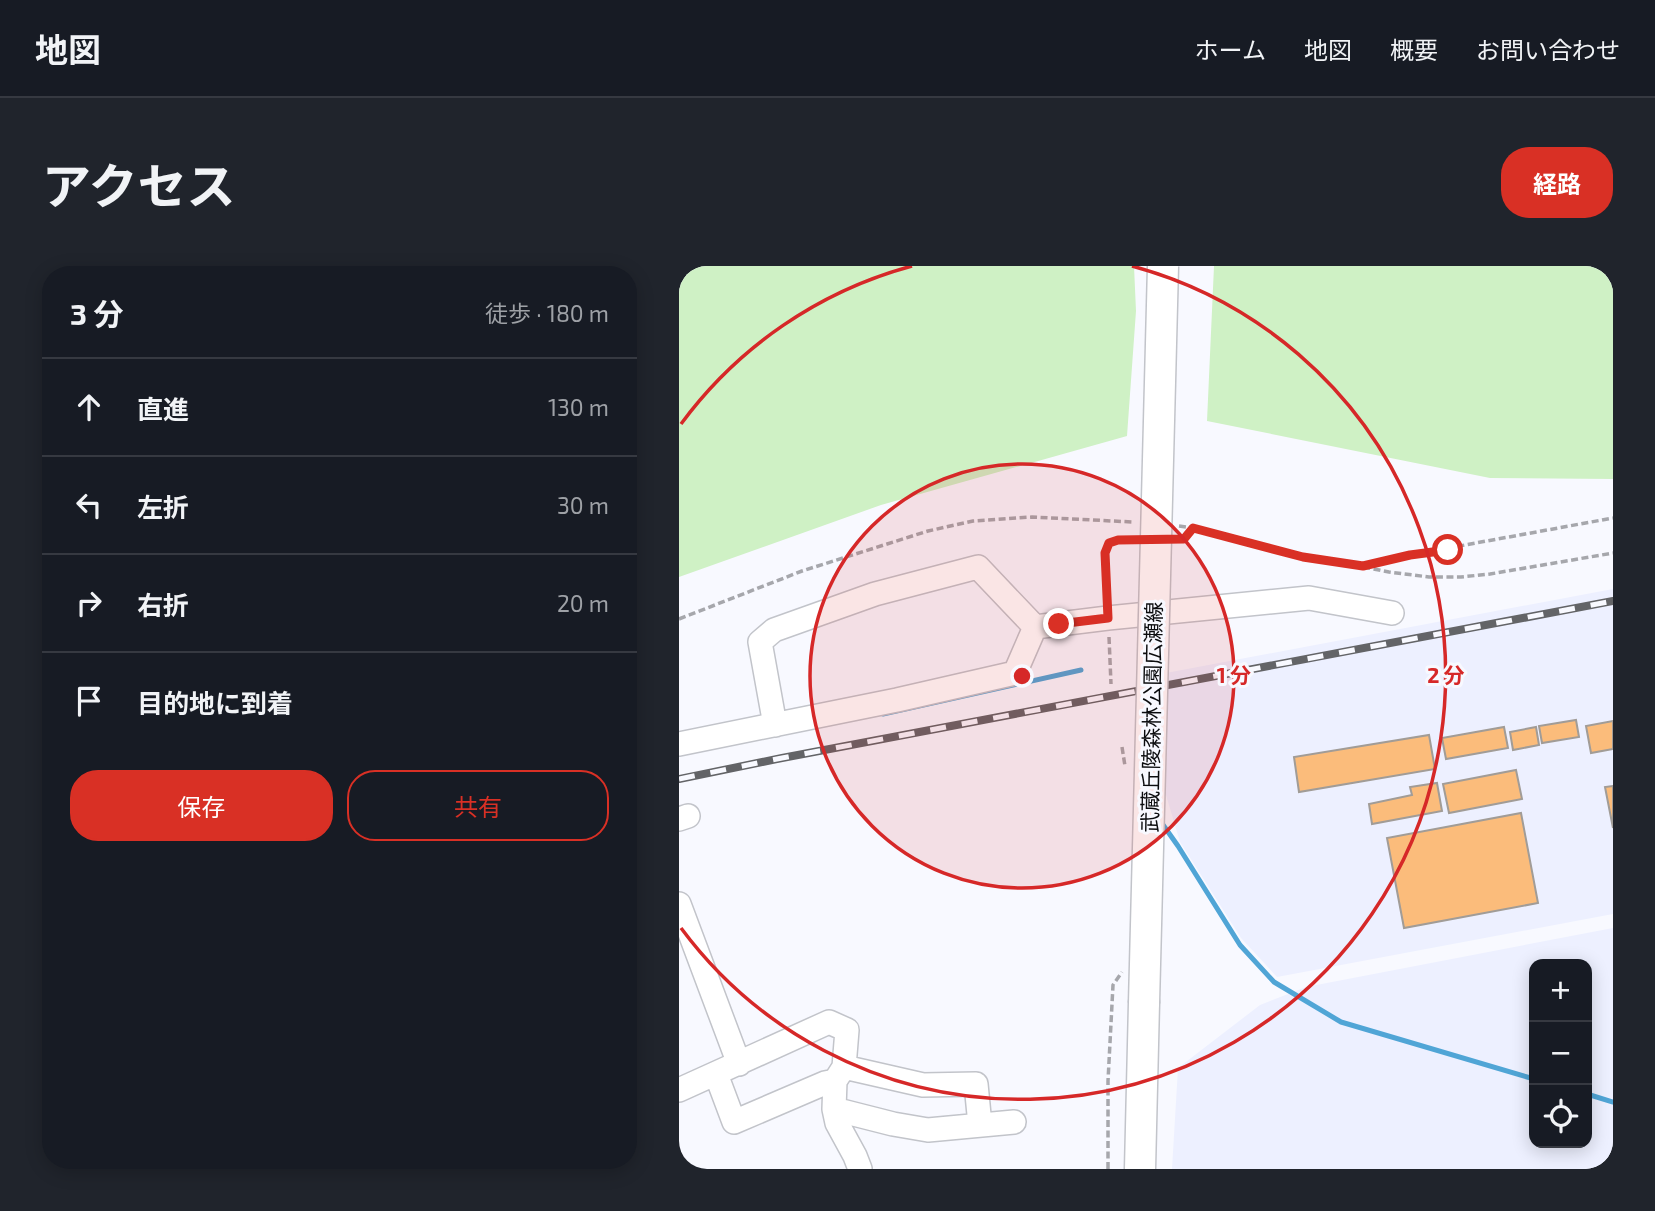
<!DOCTYPE html>
<html lang="ja">
<meta charset="utf-8">
<style>
body{margin:0;font-family:"Exo 2","Noto Sans JP",sans-serif;background:#20242c;color:#f1f3f6}
.controls{position:absolute;right:21px;bottom:21px;display:grid;overflow:hidden;border-radius:14px;box-shadow:0 4px 18px #0003}
.controls button{width:63px;height:63px;display:grid;place-items:center;padding:0;border:0;border-bottom:2px solid #363941;background:#171b24;color:#f1f3f6;font:35px sans-serif}
.stop{position:absolute;width:21px;height:21px;margin:-16px;border:5px solid #d93025;border-radius:50%;background:#fff}
.stop.end{background:#d93025;border-color:#fff;box-shadow:0 2px 7px #0008}
.list{margin:0;padding:0;list-style:none}
h2{display:flex;justify-content:space-between;align-items:center;height:91px;margin:0;padding:0 28px;font-size:30px}
h2 small{font-size:23px;font-weight:400;color:#9ea1a6}
.list li{display:grid;grid-template-columns:46px 1fr auto;gap:21px;align-items:center;box-sizing:border-box;height:98px;padding:0 28px;border-top:2px solid #363941}
.list b{display:block;font-size:26px;white-space:nowrap}
.list em{font-size:23px;font-style:normal;color:#9ea1a6}
.actions{display:flex;gap:14px;padding:21px 28px}
.actions a{flex:1;padding:16px 0;border:2px solid #d93025;border-radius:28px;text-align:center;font-size:24px;color:#d93025}
.actions .main{background:#d93025;color:#fff}
.icon{flex:none;width:38px;height:38px;fill:none;stroke:currentColor;stroke-width:2;stroke-linecap:round;stroke-linejoin:round}
.map{position:relative;flex:none;width:934px;height:903px;overflow:hidden;border-radius:28px}
header{display:flex;align-items:center;gap:42px;box-sizing:border-box;height:98px;padding:0 35px;background:#171b24;border-bottom:2px solid #363941}
header strong{font-size:33px}
nav{display:flex;gap:38px;margin-inline-start:auto;font-size:24px}
.intro{display:flex;align-items:center;justify-content:space-between;box-sizing:border-box;height:168px;padding:0 42px}
h1{margin:0;font-size:49px}
.button{padding:18px 32px;border-radius:28px;background:#d93025;color:#fff;font-size:24px;font-weight:700}
main{display:flex;gap:42px;padding:0 42px}
aside{flex:1;background:#171b24;border-radius:28px;box-shadow:0 4px 18px #0003}
.map>svg:first-child{display:block}
.built{fill:#edf0ff;fill-rule:evenodd}
.green{fill:#cff1c5}
.lines{fill:none;stroke-linecap:round;stroke-linejoin:round}
.stream{stroke:#50a5d6;stroke-width:5}
.building{fill:#fbbc7b;stroke:#a19c97;stroke-width:2}
.minor-casing{stroke:#c2c4ca;stroke-width:26}
.major-casing{stroke:#c2c4ca;stroke-width:33}
.path{stroke:#a6a7ac;stroke-width:3.5;stroke-dasharray:7 3.5;stroke-linecap:butt}
.minor{stroke:#fff;stroke-width:23}
.major{stroke:#fff;stroke-width:30}
.rail-casing{stroke:#636467;stroke-width:8}
.rail{stroke:#f8f9ff;stroke-width:5;stroke-dasharray:16;stroke-linecap:butt}
.major-bridge-casing{stroke:#c2c4ca;stroke-width:33;stroke-linecap:butt}
.major-bridge{stroke:#fff;stroke-width:30}
.route{stroke:#d93025;stroke-width:9}
.ring{fill:none;stroke:#d62828;stroke-width:3.5}
.labels{text-anchor:middle;dominant-baseline:central;stroke-width:6;stroke-linejoin:round;paint-order:stroke}
.street-label{font-size:21px;fill:#0b0c0e;stroke:#f8f9ff}
.centre{fill:#d62828;stroke:#f8f9ff;stroke-width:3.5}
.ring-label{font-size:21px;text-anchor:middle;font-weight:bold;fill:#d62828;stroke:#f8f9ff;stroke-width:6;stroke-linejoin:round;paint-order:stroke}
</style>
<header>
<strong>地図</strong>
<nav><a>ホーム</a><a>地図</a><a>概要</a><a>お問い合わせ</a></nav>
</header>
<div class="intro"><h1>アクセス</h1><a class="button">経路</a></div>
<main>
<aside>
<h2>3 分<small>徒歩 · 180 m</small></h2>
<ul class="list">
<li><svg class="icon" aria-label="ahead" viewBox="0 0 24 24"><path d="M12 20V5M6 11l6-6 6 6"/></svg><div><b>直進</b></div><em>130 m</em></li>
<li><svg class="icon" aria-label="left" viewBox="0 0 24 24"><path d="M17 20v-9H6M10 6l-5 5 5 5"/></svg><div><b>左折</b></div><em>30 m</em></li>
<li><svg class="icon" aria-label="right" viewBox="0 0 24 24"><path d="M7 20v-9h11M14 6l5 5-5 5"/></svg><div><b>右折</b></div><em>20 m</em></li>
<li><svg class="icon" aria-label="arrive" viewBox="0 0 24 24"><path d="M6 21V4h12l-3 4 3 4H6"/></svg><div><b>目的地に到着</b></div></li>
</ul>
<div class="actions"><a class="main">保存</a><a>共有</a></div>
</aside>
<div class="map">
<svg width="934" height="903" viewBox="0 0 934 903">
<rect width="100%" height="100%" fill="#f8f9ff"/>
<path class="built" d="M934,323V648L598,711L562,672L501,576L475,489L460,412Z
M934,662V903H493L499,802L581,739L627,721ZM908,698V877H855V698Z"/>
<path class="green" d="M0,0H455L457,45L448,170L202,239L0,311Z
M535,0H934V213L811,212L528,155Z"/>
<g class="lines">
<path class="stream" d="M204,448L402,404
M482,556L499,580L561,679L595,716L662,756L855,813
M908,828L934,836"/>
</g>
<path class="building" d="M897,454L900,471L863,477L860,460Z
M934,455V483L912,487L907,460Z
M825,461L829,482L767,493L763,472Z
M857,461L860,479L834,484L831,466Z
M750,469L756,503L620,526L615,491Z
M837,504L843,533L770,547L764,518Z
M758,517L763,545L693,558L690,538L733,529L731,521Z
M934,520V562L926,521Z
M842,547L859,637L725,662L708,572Z"/>
<g class="lines">
<defs>
<path id="minor" d="M96,459L81,376L95,364L196,328L299,301L356,361
M0,478L218,434L336,407L356,361L429,352L630,332L713,347
M0,553L9,550
M0,638L60,798
M165,801L244,819L297,818L301,859
M37,808L55,856L146,817L156,815
M0,824L150,756L168,764L165,801L156,815L155,843L158,857L176,890L181,903
M155,843L214,858L249,864L335,856"/>
<path id="major" d="M461,903L465,737"/>
</defs>
<use href="#minor" class="minor-casing"/>
<use href="#major" class="major-casing"/>
<path class="path" d="M500,260L514,262L624,291L649,294L710,306L750,311H782L811,308L934,287
M499,273H505L514,262
M686,300L731,289L934,252
M428,332L426,287L430,277L439,273H453
M0,353L123,305L249,265L294,255L353,251L454,256
M430,371L432,418
M443,481L446,500
M429,903V815L434,719L443,706"/>
<use href="#minor" class="minor"/>
<use href="#major" class="major"/>
<defs>
<path id="rail" d="M0,513L103,492L934,335"/>
</defs>
<use href="#rail" class="rail-casing"/>
<use href="#rail" class="rail"/>
<defs>
<path id="major-bridge" d="M465,737L484,0"/>
</defs>
<use href="#major-bridge" class="major-bridge-casing"/>
<use href="#major-bridge" class="major-bridge"/>
</g>
<g class="lines">
<path class="route" d="M380,358L429,352L426,287L430,277L439,274L505,273L514,262L624,291L684,300L731,289L769,284"/>
</g>
<circle cx="343" cy="410" r="212" fill="#d62828" fill-opacity=".12"/>
<g class="ring">
<circle cx="343" cy="410" r="212"/>
<path d="M2 158A424 424 0 0 1 233 0M453 0A424 424 0 1 1 2 662"/>
</g>
<g class="labels">
<g class="street-label">
<text transform="translate(472 451) rotate(-89)">武蔵丘陵森林公園広瀬線</text>
</g>
</g>
<circle cx="343" cy="410" r="10" class="centre"/>
<g class="ring-label">
<text x="555" y="417">1 分</text>
<text x="767" y="417">2 分</text>
</g>
</svg>
<div class="controls">
<button>+</button>
<button>−</button>
<button><svg class="icon" aria-label="locate" viewBox="0 0 24 24"><circle cx="12" cy="12" r="6"/><path d="M12 2v4M12 18v4M2 12h4M18 12h4"/></svg></button>
</div>
<div class="stop" style="left:769px;top:284px"></div>
<div class="stop end" style="left:380px;top:358px"></div>
</div>
</main>
